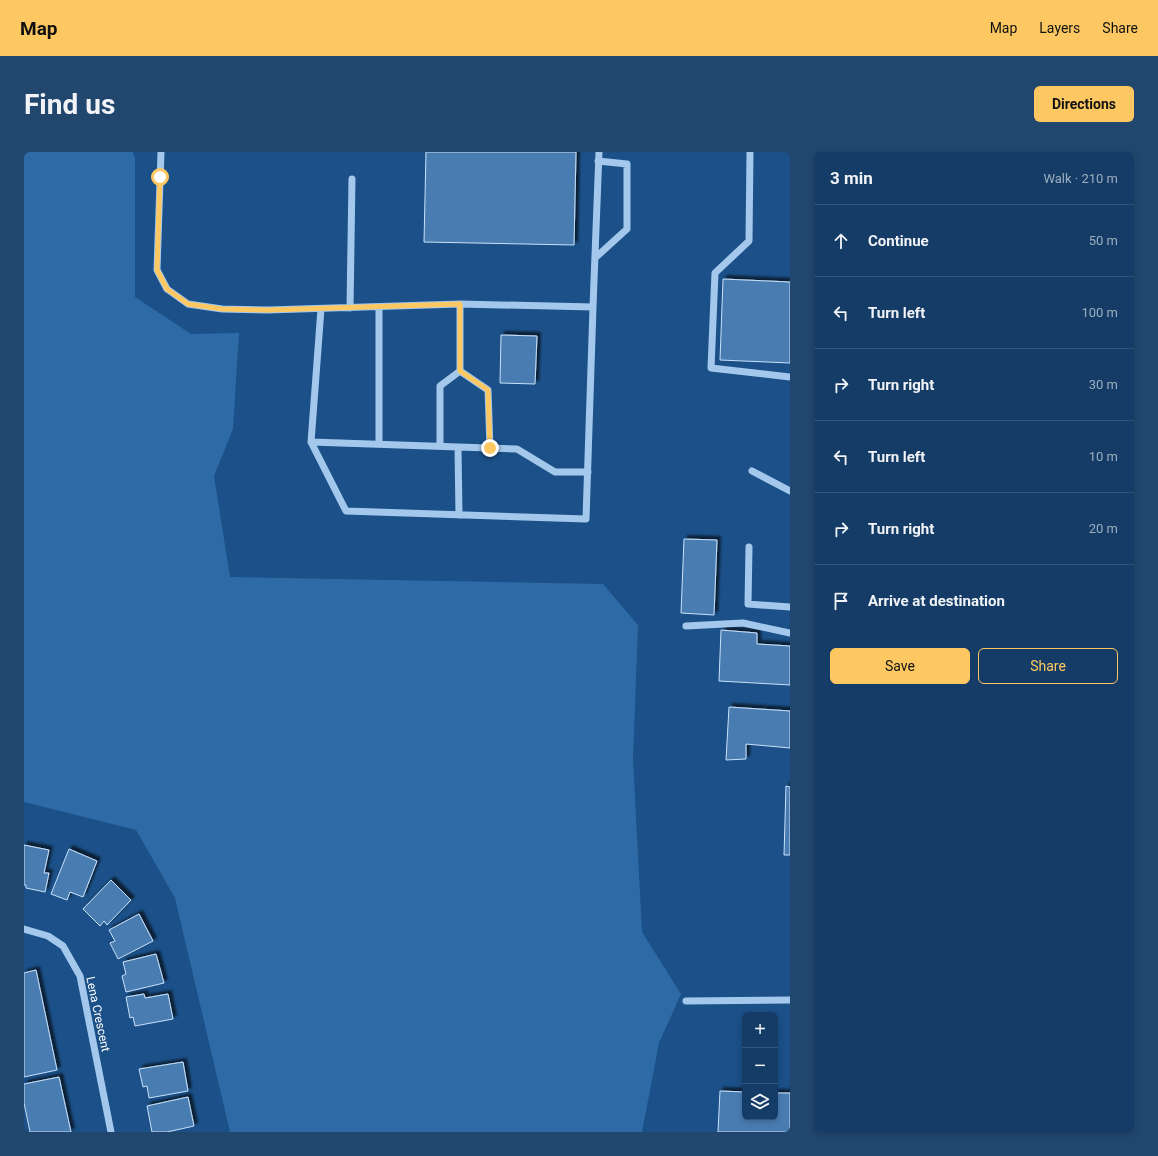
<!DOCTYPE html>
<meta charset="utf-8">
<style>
body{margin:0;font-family:Roboto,sans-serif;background:#21476f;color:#f1f3f6}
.controls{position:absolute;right:12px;bottom:12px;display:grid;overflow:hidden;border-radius:6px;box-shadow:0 2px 6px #0003}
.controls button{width:36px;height:36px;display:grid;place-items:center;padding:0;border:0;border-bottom:1px solid #33567a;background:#143c66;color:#f1f3f6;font:20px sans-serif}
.stop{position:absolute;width:12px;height:12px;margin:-9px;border:3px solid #fdc861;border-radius:50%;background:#fff}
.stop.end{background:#fdc861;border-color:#fff;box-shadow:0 1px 4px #0008}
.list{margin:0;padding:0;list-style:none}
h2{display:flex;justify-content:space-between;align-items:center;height:52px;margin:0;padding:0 16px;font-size:17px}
h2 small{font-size:13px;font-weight:400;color:#9dadbf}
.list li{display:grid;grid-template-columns:26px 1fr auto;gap:12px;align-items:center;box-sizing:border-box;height:72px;padding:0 16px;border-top:1px solid #33567a}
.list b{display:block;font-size:15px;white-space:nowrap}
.list em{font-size:13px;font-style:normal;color:#9dadbf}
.actions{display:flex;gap:8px;padding:12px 16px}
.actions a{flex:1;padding:9px 0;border:1px solid #fdc861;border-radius:6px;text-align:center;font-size:14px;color:#fdc861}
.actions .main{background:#fdc861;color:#111}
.icon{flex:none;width:22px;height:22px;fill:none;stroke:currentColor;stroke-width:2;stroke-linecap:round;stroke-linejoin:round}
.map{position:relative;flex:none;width:766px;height:980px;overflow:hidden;border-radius:6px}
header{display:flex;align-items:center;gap:24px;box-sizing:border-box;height:56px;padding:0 20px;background:#fdc861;color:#111}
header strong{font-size:19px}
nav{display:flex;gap:22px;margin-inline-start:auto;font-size:14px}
.intro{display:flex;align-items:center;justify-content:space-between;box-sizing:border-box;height:96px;padding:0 24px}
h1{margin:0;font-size:28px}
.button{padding:10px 18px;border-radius:6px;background:#fdc861;color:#111;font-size:14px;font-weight:700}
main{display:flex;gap:24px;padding:0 24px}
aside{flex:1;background:#143c66;border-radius:6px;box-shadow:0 2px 6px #0003}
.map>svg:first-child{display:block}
.green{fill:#2e6ba6}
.building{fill:#487db2;stroke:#c9e1f9;filter:url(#shadow)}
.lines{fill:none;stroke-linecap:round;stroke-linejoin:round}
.minor{stroke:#a4c8ec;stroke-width:7}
.route{stroke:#fdc861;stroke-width:5}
.labels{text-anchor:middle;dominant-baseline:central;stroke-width:3;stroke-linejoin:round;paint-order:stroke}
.street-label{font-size:12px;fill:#fff;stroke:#1b5088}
</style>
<header>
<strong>Map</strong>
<nav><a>Map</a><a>Layers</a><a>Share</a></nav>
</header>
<div class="intro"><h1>Find us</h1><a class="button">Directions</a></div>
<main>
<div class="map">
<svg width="766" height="980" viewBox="0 0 766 980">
<defs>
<filter id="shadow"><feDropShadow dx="3.5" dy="-3.5" stdDeviation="1" flood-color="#0009"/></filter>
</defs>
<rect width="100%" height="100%" fill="#1b5088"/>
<path class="green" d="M0,0H109L111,6V145L167,182L215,181L209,277L190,324L206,425L579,432L614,473L609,607L618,780L657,842L635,891L618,980H206L151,746L112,678L0,650Z"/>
<path class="building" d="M402,0H552L550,93L400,90Z
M699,127L766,130V211L696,208Z
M477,183L513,184L511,232L476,231Z
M660,387L693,388L690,463L657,461Z
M697,478L733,481V492L766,494V533L695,529Z
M705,555L766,559V596L722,592V607L702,608Z
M762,634L766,635V703H760Z
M0,693L25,698L20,721H25L21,740L2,736V733H0Z
M45,697L73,709L59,745L46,740L43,748L27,742Z
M87,728L107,748L83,773L80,769L76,774L59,757Z
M115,762L129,789L94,807L86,791L91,789L85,778Z
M132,802L140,831L102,840L98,824L102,822L99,810Z
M12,818L33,918L0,925V821Z
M120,842L121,846L144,842L149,867L111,874L109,865L106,866L102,845Z
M159,910L164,939L125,946L123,934L119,935L115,917Z
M35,925L47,980H6L0,951V932Z
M696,939L721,940V965H751V941H766V980H694Z
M164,945L170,974L143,980H128L123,954Z"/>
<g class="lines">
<path class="minor" d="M137,0L133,118L143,137L164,152L198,157L244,158L436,152L569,155L575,0
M726,0L725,89L691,121L687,216L766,225
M571,106L603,77V12L574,9
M326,156L328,27
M297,157L287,290L322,359L562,367L569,155
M436,219L464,238L466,296
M287,290L493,297L531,320H564
M355,292V155
M416,294V234L436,219V152
M434,295L435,363
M728,319L766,339
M725,395L724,452L766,455
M662,474L719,471L766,481
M0,777L24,784L39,794L56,824L87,980
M662,849L766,848"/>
</g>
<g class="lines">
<path class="route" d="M136,25L133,118L143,137L164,152L198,157L244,158L436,152V219L464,238L466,296"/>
</g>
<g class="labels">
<g class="street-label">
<text transform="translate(74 862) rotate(78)">Lena Crescent</text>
</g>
</g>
</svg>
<div class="controls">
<button>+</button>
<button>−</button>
<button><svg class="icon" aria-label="layers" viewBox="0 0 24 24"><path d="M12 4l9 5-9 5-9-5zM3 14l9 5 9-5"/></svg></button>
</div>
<div class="stop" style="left:136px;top:25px"></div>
<div class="stop end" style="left:466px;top:296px"></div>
</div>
<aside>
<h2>3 min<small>Walk · 210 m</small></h2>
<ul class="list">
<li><svg class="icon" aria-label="ahead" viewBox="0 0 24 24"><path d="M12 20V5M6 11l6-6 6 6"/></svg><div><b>Continue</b></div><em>50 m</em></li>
<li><svg class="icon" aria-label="left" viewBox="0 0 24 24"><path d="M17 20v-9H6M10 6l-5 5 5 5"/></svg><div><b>Turn left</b></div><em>100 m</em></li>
<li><svg class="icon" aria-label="right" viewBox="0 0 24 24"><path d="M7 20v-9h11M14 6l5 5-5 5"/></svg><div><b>Turn right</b></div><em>30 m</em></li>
<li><svg class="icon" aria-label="left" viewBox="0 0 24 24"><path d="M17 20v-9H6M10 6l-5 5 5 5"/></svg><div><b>Turn left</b></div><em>10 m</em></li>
<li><svg class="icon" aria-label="right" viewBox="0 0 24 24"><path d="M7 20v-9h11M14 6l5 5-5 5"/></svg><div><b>Turn right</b></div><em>20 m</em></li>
<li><svg class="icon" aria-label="arrive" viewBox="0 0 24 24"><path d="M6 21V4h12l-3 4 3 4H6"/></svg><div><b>Arrive at destination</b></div></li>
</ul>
<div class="actions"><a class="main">Save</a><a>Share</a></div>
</aside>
</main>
